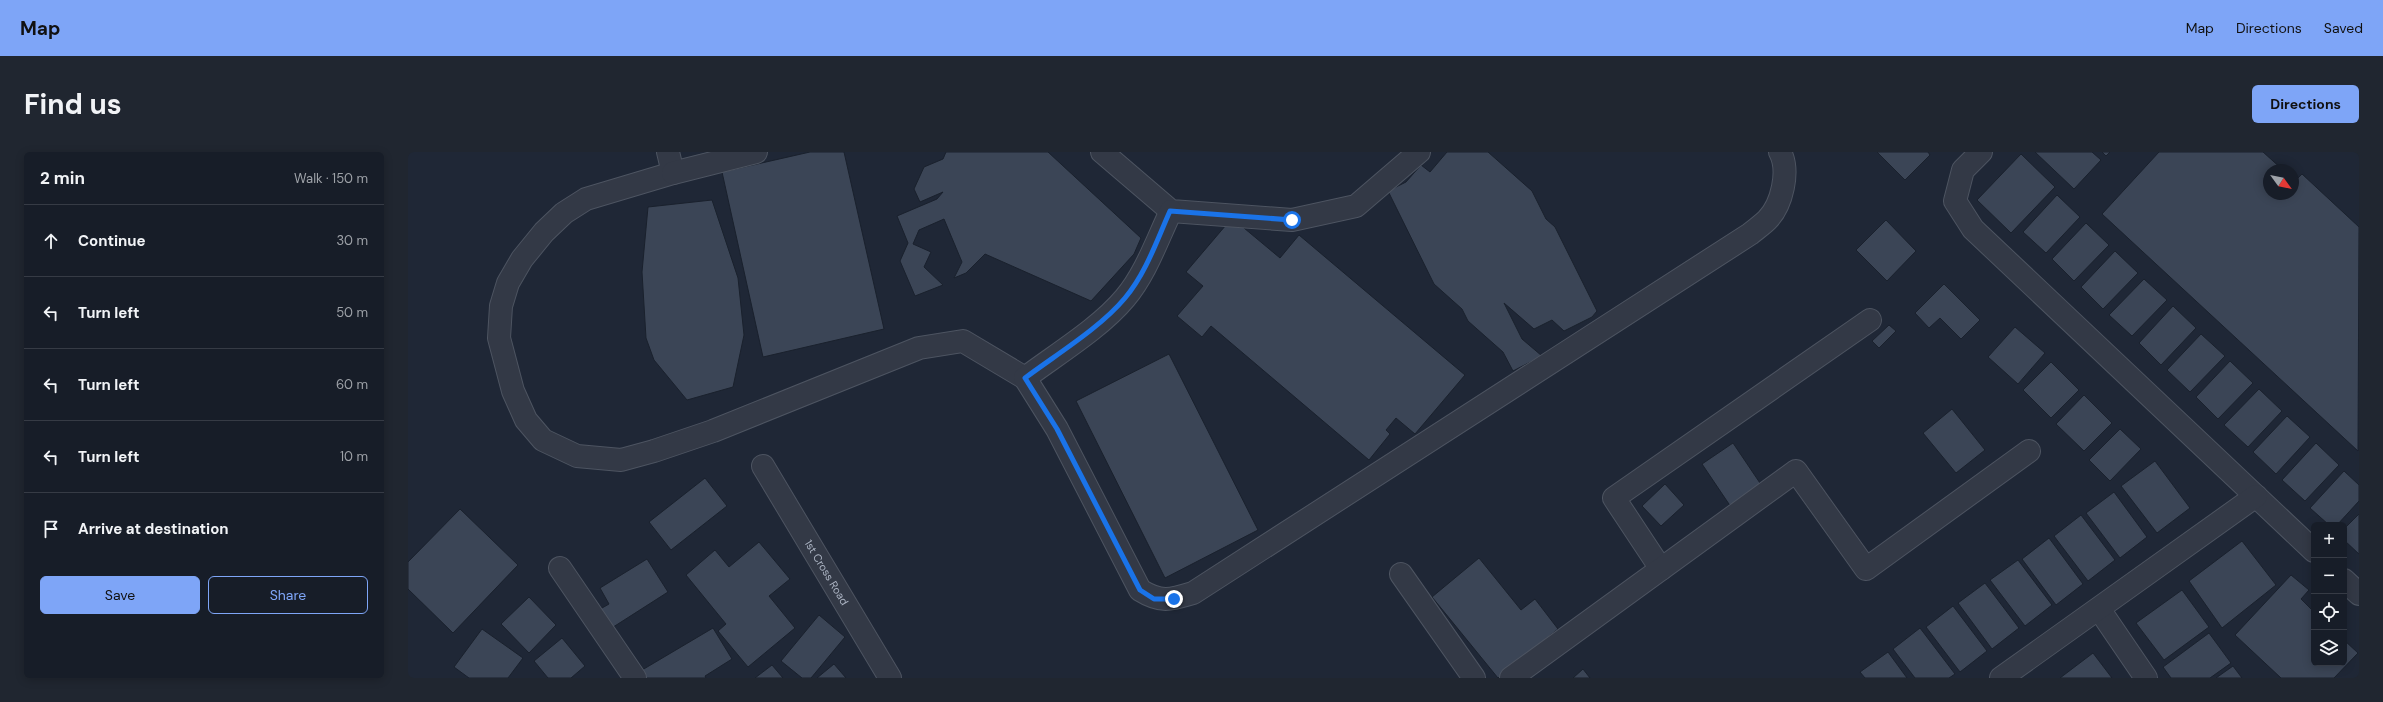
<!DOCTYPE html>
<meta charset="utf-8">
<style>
body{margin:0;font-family:"DM Sans",sans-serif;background:#202630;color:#f1f3f6}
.controls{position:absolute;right:12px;bottom:12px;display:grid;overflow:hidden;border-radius:6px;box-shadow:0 2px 10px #0003}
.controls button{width:36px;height:36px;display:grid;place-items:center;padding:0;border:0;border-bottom:1px solid #363b45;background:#171d28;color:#f1f3f6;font:20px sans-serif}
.compass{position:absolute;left:1855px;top:12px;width:36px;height:36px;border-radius:50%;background:#171d28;box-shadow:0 2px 10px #0003;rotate:123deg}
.stop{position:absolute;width:12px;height:12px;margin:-9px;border:3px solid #1a73e8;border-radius:50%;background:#fff}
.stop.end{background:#1a73e8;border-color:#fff;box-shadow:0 1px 4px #0008}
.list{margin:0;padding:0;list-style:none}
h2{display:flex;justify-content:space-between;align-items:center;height:52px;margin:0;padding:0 16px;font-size:17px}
h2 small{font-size:13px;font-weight:400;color:#9ea2a8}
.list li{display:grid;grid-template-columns:26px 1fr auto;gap:12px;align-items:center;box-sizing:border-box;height:72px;padding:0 16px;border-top:1px solid #363b45}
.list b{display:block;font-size:15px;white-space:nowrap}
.list em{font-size:13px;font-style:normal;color:#9ea2a8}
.actions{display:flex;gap:8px;padding:12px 16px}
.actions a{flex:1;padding:9px 0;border:1px solid #7ea5f7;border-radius:6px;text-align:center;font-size:14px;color:#7ea5f7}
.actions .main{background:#7ea5f7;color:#111}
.icon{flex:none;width:22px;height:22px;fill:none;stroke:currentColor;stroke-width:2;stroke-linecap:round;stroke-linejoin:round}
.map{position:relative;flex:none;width:1951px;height:526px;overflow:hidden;border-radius:6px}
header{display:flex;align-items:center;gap:24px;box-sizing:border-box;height:56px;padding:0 20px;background:#7ea5f7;color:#111}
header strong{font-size:19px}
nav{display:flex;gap:22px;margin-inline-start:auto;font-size:14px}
.intro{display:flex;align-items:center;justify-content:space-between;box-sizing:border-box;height:96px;padding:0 24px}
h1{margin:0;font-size:28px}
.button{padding:10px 18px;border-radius:6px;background:#7ea5f7;color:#111;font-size:14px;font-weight:700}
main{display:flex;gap:24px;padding:0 24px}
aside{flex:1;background:#171d28;border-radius:6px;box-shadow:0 2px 10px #0003}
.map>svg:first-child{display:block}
.building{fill:#3b4556;stroke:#1a212d}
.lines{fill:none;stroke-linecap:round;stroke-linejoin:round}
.minor-casing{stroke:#4d5461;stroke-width:24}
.minor{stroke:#333946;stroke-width:22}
.route{stroke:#1a73e8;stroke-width:5}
.labels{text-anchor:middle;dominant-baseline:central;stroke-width:3.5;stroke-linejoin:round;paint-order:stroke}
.street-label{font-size:11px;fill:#acb4c3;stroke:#181f2b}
</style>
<header>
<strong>Map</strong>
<nav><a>Map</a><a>Directions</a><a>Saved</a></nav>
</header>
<div class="intro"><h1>Find us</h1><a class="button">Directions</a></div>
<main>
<aside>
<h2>2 min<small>Walk · 150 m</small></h2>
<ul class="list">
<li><svg class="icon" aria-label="ahead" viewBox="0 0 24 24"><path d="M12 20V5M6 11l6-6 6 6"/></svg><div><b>Continue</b></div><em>30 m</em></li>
<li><svg class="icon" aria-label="left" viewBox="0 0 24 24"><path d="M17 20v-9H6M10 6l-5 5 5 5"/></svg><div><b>Turn left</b></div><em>50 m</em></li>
<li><svg class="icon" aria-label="left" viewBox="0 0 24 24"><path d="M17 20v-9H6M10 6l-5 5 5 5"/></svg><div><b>Turn left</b></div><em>60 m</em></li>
<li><svg class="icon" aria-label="left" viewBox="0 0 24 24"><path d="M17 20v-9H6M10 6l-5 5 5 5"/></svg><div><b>Turn left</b></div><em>10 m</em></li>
<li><svg class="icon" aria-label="arrive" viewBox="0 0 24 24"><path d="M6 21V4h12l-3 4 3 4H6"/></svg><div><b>Arrive at destination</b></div></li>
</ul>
<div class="actions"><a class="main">Save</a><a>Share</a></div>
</aside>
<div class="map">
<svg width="1951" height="526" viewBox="0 0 1951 526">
<rect width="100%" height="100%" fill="#1f2736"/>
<path class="building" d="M402,0H436L476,177L355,205L314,20Z
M538,0H640L733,86L726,102L683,149L577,102L558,121L546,126L554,110L536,67L511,78L505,92L523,100L516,115L535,133L507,144L492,109L500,91L489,64L529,47L535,40L512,50L506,37L516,15L535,7Z
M1039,0H1080L1124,39L1138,67L1147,75L1189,159L1184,165L1156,179L1144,168L1126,177L1096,151L1114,187L1134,204L1105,219L1095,200L1060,169L1054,157L1026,132L980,39L998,30L1013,13L1022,20Z
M1469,0H1520L1522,3L1497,28Z
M1627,0H1684L1693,8L1666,37Z
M1694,0H1702L1698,4Z
M1751,0H1855L1875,18H1861V42H1885V28L1887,29L1894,22L1951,75L1950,299L1694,62Z
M1613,2L1647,35L1603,81L1569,48Z
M1649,43L1672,65L1638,101L1615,80Z
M304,48L330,126L336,183L325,235L279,248L246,208L238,186L234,120L240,55Z
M824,66L872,106L891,83L1057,223L1007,282L988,266L978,278L982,282L961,308L803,174L794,185L769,164L795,134L778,120Z
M1478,68L1508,99L1479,129L1448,98Z
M1678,71L1701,93L1666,129L1644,107Z
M1707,99L1730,121L1695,157L1673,135Z
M1736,127L1759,148L1724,184L1701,163Z
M1536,132L1572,168L1553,187L1532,166L1521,176L1507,161Z
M1765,154L1788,176L1753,213L1731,191Z
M1481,173L1488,179L1471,196L1464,189Z
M1607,175L1637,201L1610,232L1580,205Z
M1793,182L1817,204L1782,240L1759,218Z
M761,202L850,378L757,426L668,249Z
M1822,209L1845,231L1810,267L1788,245Z
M1643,210L1671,238L1643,266L1615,238Z
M1851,237L1874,259L1840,295L1816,273Z
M1676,243L1704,271L1676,299L1648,272Z
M1544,257L1577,298L1548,321L1515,281Z
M1879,264L1902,285L1868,322L1845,300Z
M1712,277L1733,297L1702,329L1681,308Z
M1325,291L1356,337L1325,358L1294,312Z
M1908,291L1931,313L1897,349L1874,328Z
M1747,309L1782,356L1749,381L1713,334Z
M1936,319L1951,333V349L1929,373H1921L1902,356Z
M297,326L319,354L263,398L241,370Z
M1257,332L1276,353L1253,374L1234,354Z
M1706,340L1739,385L1712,406L1678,361Z
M52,357L110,413L45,481L0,437V410Z
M1951,362V402L1936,388V377Z
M1673,363L1707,408L1680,429L1646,384Z
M1641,386L1675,432L1648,453L1614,407Z
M1834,389L1868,433L1814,476L1781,429Z
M351,390L382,427L361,444L387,476L340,515L310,479L318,472L278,423L307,398L321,415Z
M1071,406L1113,458L1127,447L1150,477L1090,526L1024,445Z
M239,407L260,440L199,479L187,460L201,452L192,436Z
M1610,408L1644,453L1617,474L1582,428Z
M1883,423L1901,438L1893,447L1906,460V511H1936V488L1950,501L1926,526H1873L1827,483Z
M1577,431L1611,476L1584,497L1550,451Z
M1774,438L1801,475L1756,508L1728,471Z
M121,445L148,473L121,501L93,472Z
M1545,454L1579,499L1552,520L1518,475Z
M411,463L437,485L403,526H394L373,509Z
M305,476L324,507L297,524L298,526H232L229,521Z
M1512,476L1547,522L1541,526H1507L1485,497Z
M74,477L115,506L100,526H61L46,515Z
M1801,481L1823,511L1802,526H1763L1755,515Z
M154,486L177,514L163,526H140L126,509Z
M1480,500L1499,526H1457L1452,520Z
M1685,501L1704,526H1652Z
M426,512L438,526H409Z
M364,513L375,526H347Z
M1825,514L1834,526H1808Z
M1175,517L1182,526H1165Z"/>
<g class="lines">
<defs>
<g id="minor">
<path d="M260,0L265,21L178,47L156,61L136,80L114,107L100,131L93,154L91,186L105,239L118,268L135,288L169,304L213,308L246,299L305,279L511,196L555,189L617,226L649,277L732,438C753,451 762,448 785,441L1342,82C1348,77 1354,73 1359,68C1374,53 1382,19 1372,0"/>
<path d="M694,0L763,59L884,68L948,54L1011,0"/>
<path d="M1573,0L1555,18L1547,49L1565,77L1906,399"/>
<path d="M265,21L348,0"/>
<path d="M617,226C649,202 692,176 717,146C738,121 749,88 763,59"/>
<path id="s1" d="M355,314L482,526"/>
<path d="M152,416L227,526"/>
<path d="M1253,417L1206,346L1462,168"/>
<path d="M993,422L1066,526"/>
<path d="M1936,428L1951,442"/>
<path d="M1691,457L1738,526"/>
<path d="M1103,526L1388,319L1458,417L1621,299"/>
<path d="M1593,526L1848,344"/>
</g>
</defs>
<use href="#minor" class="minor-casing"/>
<use href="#minor" class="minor"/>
</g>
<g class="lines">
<path class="route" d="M766,447H746L732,438L649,277L617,226C649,202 692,176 717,146C738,121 749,88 762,59L884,68"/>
</g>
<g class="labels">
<g class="street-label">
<text stroke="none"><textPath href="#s1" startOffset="124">1st Cross Road</textPath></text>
</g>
</g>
</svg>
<div class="controls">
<button>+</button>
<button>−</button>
<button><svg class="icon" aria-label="locate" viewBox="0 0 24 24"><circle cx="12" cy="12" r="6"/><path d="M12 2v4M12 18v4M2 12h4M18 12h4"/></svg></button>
<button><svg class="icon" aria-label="layers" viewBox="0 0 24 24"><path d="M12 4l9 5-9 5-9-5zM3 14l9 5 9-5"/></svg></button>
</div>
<svg class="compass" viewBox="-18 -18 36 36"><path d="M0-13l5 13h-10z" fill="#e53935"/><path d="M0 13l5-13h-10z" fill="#9ea2a8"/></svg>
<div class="stop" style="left:884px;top:68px"></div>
<div class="stop end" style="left:766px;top:447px"></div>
</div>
</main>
